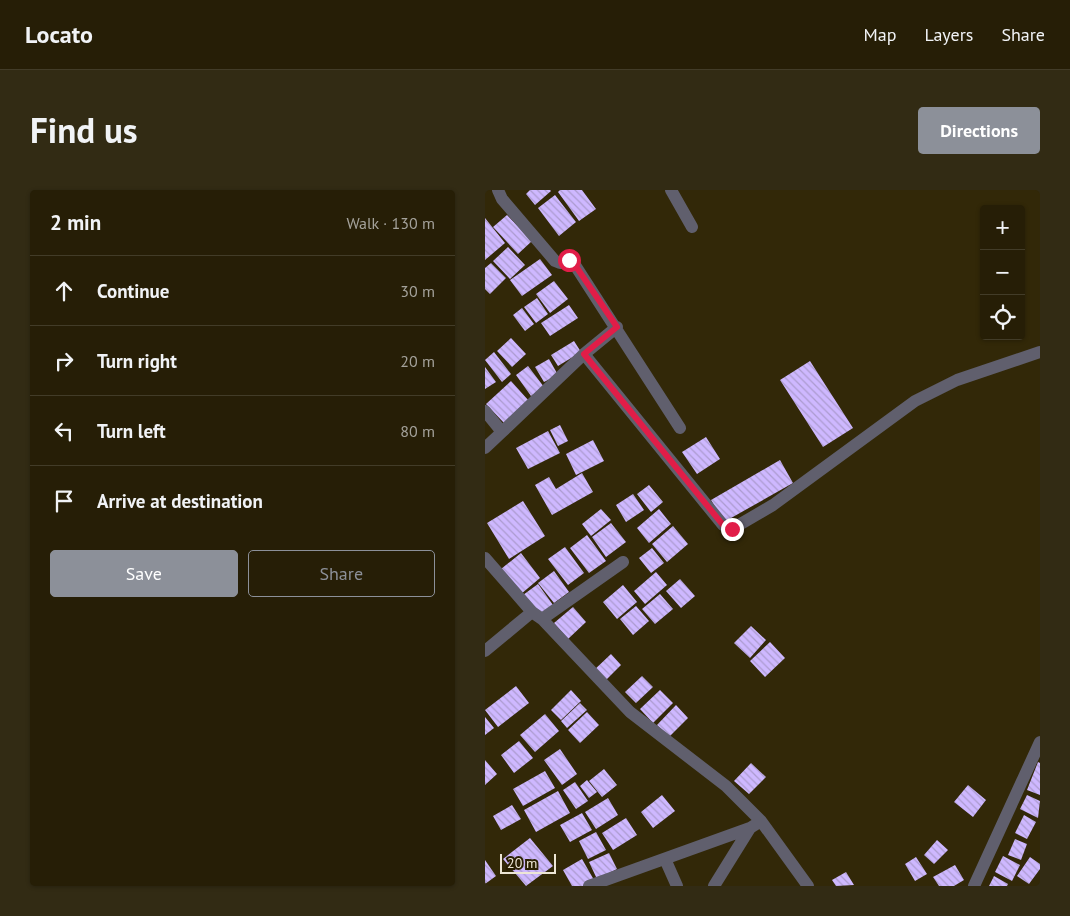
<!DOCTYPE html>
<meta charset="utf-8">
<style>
body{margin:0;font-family:"PT Sans",sans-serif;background:#322b14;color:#f1f3f6}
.controls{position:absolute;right:15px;top:15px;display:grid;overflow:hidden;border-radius:5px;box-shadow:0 1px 4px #0004}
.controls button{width:45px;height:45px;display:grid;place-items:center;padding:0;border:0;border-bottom:1px solid #423c28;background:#261e06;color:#f1f3f6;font:25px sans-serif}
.scale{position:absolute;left:15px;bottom:12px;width:56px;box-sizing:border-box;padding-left:5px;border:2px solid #ede6d5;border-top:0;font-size:14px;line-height:18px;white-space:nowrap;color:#ede6d5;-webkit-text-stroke:4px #281e00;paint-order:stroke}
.stop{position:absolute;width:15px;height:15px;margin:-11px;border:4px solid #e11d48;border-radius:50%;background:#fff}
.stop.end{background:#e11d48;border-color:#fff;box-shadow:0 1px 5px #0008}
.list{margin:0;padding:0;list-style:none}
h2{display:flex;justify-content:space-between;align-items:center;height:65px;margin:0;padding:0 20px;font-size:21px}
h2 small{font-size:16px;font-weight:400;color:#a4a29b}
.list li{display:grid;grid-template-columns:32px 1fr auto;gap:15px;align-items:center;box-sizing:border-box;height:70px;padding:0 20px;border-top:1px solid #423c28}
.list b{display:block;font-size:19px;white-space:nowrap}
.list em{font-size:16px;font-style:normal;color:#a4a29b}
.actions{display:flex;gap:10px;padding:15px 20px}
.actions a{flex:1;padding:11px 0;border:1px solid #8c9099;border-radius:5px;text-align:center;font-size:18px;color:#8c9099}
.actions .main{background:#8c9099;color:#fff}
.icon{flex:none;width:28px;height:28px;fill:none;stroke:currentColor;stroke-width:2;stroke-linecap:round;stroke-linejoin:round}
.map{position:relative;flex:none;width:555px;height:696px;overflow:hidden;border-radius:5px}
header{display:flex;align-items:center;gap:30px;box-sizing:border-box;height:70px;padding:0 25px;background:#261e06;border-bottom:1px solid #423c28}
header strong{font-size:24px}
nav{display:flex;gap:28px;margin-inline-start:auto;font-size:18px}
.intro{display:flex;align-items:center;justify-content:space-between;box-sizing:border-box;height:120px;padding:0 30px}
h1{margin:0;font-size:35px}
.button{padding:12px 22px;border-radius:5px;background:#8c9099;color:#fff;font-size:18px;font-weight:700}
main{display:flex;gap:30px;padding:0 30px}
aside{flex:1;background:#261e06;border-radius:5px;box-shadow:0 1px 4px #0004}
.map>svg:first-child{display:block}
.building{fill:url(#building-back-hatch)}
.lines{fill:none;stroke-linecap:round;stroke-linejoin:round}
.street{stroke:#605f6d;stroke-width:12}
.route{stroke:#e11d48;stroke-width:6}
</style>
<header>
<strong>Locato</strong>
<nav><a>Map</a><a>Layers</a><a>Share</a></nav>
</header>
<div class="intro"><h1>Find us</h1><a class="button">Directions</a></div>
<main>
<aside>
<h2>2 min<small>Walk · 130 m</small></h2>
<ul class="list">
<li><svg class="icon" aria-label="ahead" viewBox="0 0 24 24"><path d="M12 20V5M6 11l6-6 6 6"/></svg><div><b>Continue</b></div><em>30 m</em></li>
<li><svg class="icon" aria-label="right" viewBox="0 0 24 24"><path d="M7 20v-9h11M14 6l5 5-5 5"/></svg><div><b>Turn right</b></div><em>20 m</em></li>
<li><svg class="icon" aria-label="left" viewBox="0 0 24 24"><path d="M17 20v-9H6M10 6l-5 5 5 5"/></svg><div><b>Turn left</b></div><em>80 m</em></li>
<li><svg class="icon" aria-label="arrive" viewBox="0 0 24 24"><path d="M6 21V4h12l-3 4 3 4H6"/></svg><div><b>Arrive at destination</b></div></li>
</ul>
<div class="actions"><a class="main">Save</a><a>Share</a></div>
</aside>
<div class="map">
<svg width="555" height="696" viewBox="0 0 555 696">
<defs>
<pattern id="building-back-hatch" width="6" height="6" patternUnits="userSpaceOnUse" patternTransform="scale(1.25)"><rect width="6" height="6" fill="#ceb8ff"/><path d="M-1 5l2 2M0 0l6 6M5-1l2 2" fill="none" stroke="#ac9bcf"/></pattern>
</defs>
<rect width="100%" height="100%" fill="#322808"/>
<path class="building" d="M45,0H65L66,1L50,15L41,4Z
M75,0H97L111,19L94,31L73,2Z
M70,5L91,32L74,46L53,18Z
M22,25L47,51L33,64L8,37Z
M0,28L20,53L0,70Z
M23,57L40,75L25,89L8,71Z
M55,69L67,85L37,106L25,90Z
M6,73L21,88L5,104L0,99V78Z
M69,91L83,109L65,123L51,104Z
M52,108L63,124L51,133L39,117Z
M84,115L93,128L65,146L56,133Z
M37,118L49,134L40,141L28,125Z
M26,148L41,164L27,177L12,161Z
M89,151L96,162L73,176L66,165Z
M9,162L26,184L17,192L0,170Z
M64,169L73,185L59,192L50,177Z
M325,171L368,238L338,257L295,190Z
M43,176L59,197L46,206L31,185Z
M0,177L11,192L0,199Z
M26,191L44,211L19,233L1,214Z
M75,235L83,251L73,256L65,240Z
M63,241L75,263L43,279L31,258Z
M221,247L235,269L212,284L197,262Z
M108,250L119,271L91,285L81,264Z
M295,270L308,293L239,332L226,310Z
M97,283L108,302L67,325L50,295L64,287L71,299Z
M164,295L178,312L166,322L152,304Z
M148,304L159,320L141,332L131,315Z
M38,311L60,346L24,369L2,333Z
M116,319L126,330L106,346L97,334Z
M174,319L186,334L164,353L152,338Z
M126,333L141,352L121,367L107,347Z
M188,336L203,354L182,372L167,354Z
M102,345L121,371L104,383L85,358Z
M80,357L99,383L83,395L63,369Z
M167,358L179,373L166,383L154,368Z
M36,363L55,388L36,404L16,379Z
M69,381L84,402L69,413L53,393Z
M171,382L182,395L160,414L149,401Z
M195,389L210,406L196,418L181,401Z
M53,394L68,415L54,425L38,405Z
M138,395L152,412L132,429L118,412Z
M175,404L188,419L170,434L157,419Z
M151,416L164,431L148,445L135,429Z
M88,417L101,432L83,449L69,433Z
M266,436L281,450L265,468L249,453Z
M285,452L300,468L280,487L265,471Z
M126,464L136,475L118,493L107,482Z
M157,486L168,497L151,513L140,502Z
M31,496L44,513L13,537L0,520Z
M86,500L96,511L76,530L66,520Z
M175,500L188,513L168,533L155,519Z
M95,513L102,520L82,538L76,531Z
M191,515L203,528L184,547L172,535Z
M102,522L114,535L95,553L83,540Z
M60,524L74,541L50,562L35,545Z
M0,527L9,538L0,545Z
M34,551L48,568L29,583L16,565Z
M75,559L92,584L77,595L59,570Z
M0,570L12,584L0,595Z
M553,572L555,573V605L542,600Z
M266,573L281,587L264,604L249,591Z
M119,579L132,595L117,607L104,591Z
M60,581L70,598L38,616L28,599Z
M102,590L112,602L104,608L95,596Z
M90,592L103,611L91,619L78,600Z
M483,595L501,610L488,627L469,612Z
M73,601L85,623L51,642L39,620Z
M177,605L190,621L168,638L156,622Z
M542,605L555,611L553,628L535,619Z
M123,608L133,625L111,639L100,622Z
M27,615L36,629L16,640L8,626Z
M97,623L107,640L85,652L75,635Z
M539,625L551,632L542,649L530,643Z
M141,628L152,645L128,660L117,643Z
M111,642L121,660L103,669L94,651Z
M45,648L68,676L41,696L18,669Z
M530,649L542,654L536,670L523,665Z
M452,650L463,660L449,674L439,665Z
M124,663L132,679L112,689L104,672Z
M518,666L535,675L527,691L510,682Z
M431,667L442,684L430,691L420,674Z
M545,667L555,674V679L544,694L532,686Z
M97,669L109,690L98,696H87L78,680Z
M0,670L11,686L0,694Z
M470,675L479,690L469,696H454L448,687Z
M361,682L369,695L351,696L347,690Z
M509,686L523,694L522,696H504Z"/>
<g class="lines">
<path class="street" d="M13,0L17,9L70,71L75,73L82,70L88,72L195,238
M186,0L207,37
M99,164L132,137
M0,221L17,242L0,258
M17,242L99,164L238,335L247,339L288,315L430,211L472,190L555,162
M0,368L47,422L57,429L145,522L241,596L276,631L323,696
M57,429L138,372
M0,461L47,422
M180,669L192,696
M104,696L265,638L276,631
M229,696L265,638
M489,696L555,552"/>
</g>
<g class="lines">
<path class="route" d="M84,70L88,72L132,137L99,164L238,335L247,339"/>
</g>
</svg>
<div class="controls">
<button>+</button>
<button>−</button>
<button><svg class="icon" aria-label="locate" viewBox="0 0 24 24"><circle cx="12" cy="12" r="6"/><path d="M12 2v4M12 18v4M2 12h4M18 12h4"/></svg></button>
</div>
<div class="scale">20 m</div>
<div class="stop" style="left:84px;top:70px"></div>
<div class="stop end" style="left:247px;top:339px"></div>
</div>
</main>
